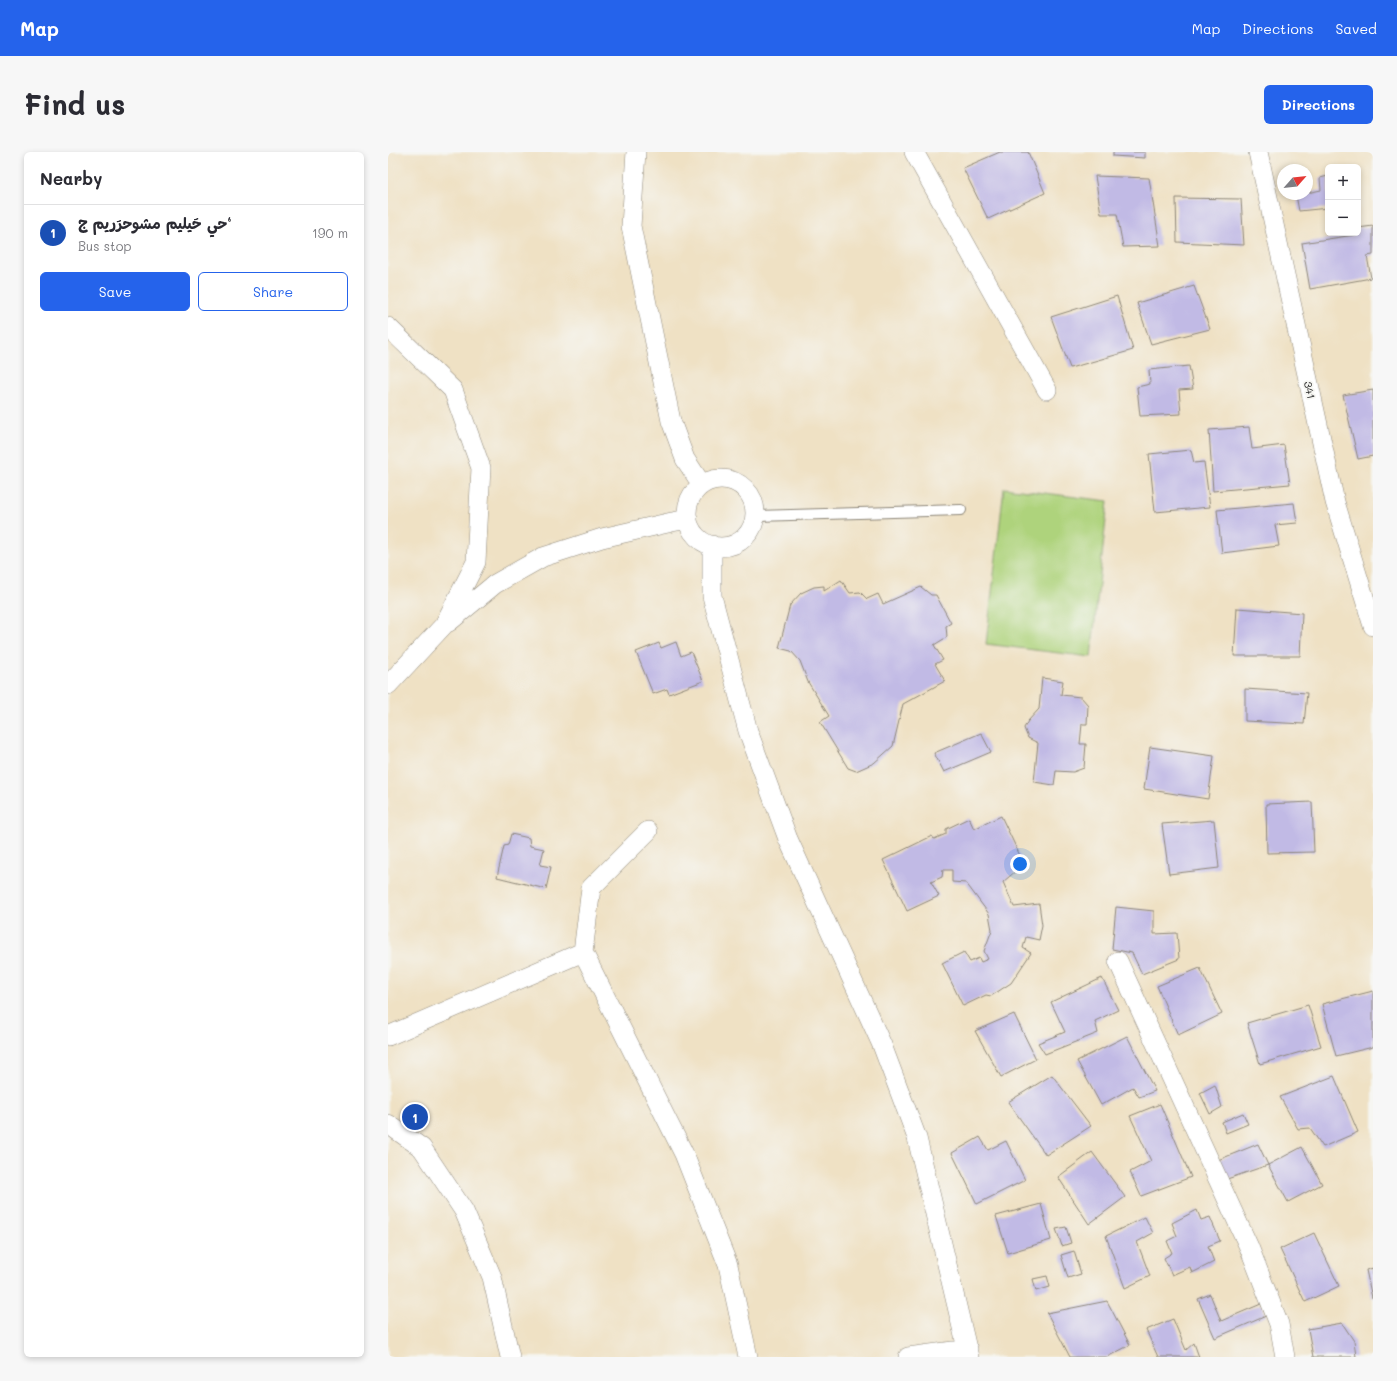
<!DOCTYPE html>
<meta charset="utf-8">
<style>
body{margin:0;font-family:Mali,"Playpen Sans Arabic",sans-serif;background:#f7f7f7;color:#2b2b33}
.controls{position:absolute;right:12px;top:12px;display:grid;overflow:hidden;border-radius:6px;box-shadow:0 2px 6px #0003}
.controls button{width:36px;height:36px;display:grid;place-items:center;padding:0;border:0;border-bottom:1px solid #e1e1e2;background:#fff;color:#2b2b33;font:20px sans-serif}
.compass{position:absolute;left:889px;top:12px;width:36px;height:36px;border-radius:50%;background:#fff;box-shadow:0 2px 6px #0003;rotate:63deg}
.you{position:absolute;left:632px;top:712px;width:14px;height:14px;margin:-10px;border:3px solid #fff;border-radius:50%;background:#1a73e8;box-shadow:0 0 0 6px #1a73e833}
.badge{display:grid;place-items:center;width:26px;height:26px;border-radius:50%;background:#2563eb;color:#fff;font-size:13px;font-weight:700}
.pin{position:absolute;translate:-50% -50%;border:2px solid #fff;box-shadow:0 1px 4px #0006}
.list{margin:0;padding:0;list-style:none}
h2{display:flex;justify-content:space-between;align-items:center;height:52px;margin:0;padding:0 16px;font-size:17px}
h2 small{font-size:13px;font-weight:400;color:#7c7c81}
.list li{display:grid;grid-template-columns:26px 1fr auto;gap:12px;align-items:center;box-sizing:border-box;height:56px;padding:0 16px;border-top:1px solid #e1e1e2}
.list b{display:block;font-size:15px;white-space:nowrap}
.list p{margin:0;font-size:13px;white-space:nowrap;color:#7c7c81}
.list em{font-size:13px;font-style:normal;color:#7c7c81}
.actions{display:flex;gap:8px;padding:12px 16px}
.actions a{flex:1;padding:9px 0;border:1px solid #2563eb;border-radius:6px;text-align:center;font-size:14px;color:#2563eb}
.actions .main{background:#2563eb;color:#fff}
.map{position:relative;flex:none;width:985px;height:1205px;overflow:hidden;border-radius:6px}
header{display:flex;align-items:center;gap:24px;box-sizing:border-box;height:56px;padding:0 20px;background:#2563eb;color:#fff}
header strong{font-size:19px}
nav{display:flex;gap:22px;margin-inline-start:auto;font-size:14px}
.intro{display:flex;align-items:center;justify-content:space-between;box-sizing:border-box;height:96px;padding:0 24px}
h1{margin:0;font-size:28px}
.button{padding:10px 18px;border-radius:6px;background:#2563eb;color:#fff;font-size:14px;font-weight:700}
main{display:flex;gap:24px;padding:0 24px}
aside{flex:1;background:#fff;border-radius:6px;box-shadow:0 2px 6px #0003}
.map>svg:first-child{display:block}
.green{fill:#aed37c;stroke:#6c7f54}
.building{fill:#c1bae5}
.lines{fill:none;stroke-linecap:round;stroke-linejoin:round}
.service-casing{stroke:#8d8678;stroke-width:12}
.minor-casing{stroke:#8d8678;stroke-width:20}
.service{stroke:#fff;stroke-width:10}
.minor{stroke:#fff;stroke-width:19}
.labels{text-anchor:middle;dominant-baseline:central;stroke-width:3.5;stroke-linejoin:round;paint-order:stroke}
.street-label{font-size:11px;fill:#2b2b2b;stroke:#f6f6f2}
</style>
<header>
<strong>Map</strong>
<nav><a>Map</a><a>Directions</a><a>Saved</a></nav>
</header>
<div class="intro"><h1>Find us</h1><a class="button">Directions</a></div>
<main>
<aside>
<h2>Nearby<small></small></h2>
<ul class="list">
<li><span class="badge" style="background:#1a4fb4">1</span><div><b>حي حَيليم مشوحرَريم ج‘</b><p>Bus stop</p></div><em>190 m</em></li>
</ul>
<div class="actions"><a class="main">Save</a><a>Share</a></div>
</aside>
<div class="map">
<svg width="985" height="1205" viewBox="0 0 985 1205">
<rect width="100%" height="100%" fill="#f6f6f2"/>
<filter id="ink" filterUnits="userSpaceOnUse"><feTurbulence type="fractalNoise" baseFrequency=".025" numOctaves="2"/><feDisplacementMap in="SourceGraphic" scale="8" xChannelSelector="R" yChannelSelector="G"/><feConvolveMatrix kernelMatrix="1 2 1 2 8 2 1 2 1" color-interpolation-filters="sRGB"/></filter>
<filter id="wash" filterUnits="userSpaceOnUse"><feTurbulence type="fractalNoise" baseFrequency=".012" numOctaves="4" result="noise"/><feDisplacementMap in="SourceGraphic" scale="16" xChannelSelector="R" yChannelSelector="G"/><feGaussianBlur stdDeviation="0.9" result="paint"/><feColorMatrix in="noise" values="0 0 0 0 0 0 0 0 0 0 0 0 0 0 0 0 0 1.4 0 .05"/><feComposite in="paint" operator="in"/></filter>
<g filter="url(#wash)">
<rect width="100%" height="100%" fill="#efe1c4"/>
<path class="green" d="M616,336L720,349L703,505L598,492Z"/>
<g id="blocks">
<path class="building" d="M612,0H640L657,41L600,67L575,16Z
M725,0H757V6L725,4Z
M707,24L761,26L772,94L735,95L729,62H713Z
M940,24V56L911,59L908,43L919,42V41L933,38L932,26Z
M788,46L853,47L856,93L789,90Z
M985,74V103L979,104L983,126L922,137L914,91L966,83V81H970V76Z
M806,134L822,177L763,192L749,151Z
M729,144L745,198L682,216L663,165Z
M801,214L805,237L791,238L793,262L752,264L749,235L762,232L761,218Z
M985,238V304L970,307L955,243Z
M861,275L864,297L896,293L902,332L825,339L821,278Z
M803,298L806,311L816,310L822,355L767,360L761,302Z
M906,351L909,371L887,373L891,394L834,401L829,358Z
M453,428L462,441L472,440L479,447L490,442L495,452L533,435L543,443H548L563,471L558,474L559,485L546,493L555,508L547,512L557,529L515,552L505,594L486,611L468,619L460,616L432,570L441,564L420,530L412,509L403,499L391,496L402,453L413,441L426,435L436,434V439Z
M849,456L914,461L912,504H846Z
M288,490L293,504L303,500L315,529L281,542L279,537L265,542L248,500L271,491L273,496Z
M654,526L675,529L673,543L693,545L700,553L699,572H694L692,592H698L696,616L685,620L668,619L666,633L646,630L650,591L640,586L636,576L640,569L651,557Z
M857,537L919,541L916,572L857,569Z
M593,581L603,600L556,620L546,601Z
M762,595L826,604L820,647L756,637Z
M924,650L926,700L879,701L878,652Z
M613,664L636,712L615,730L626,755L651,752L654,773L651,788L638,785L635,796L643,801L623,831L603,844L598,843L575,854L554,811L576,800L582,810L591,806L593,810L600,807L596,799L604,778L601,762L578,731L564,730V718H555L554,725L543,730L551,744L519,759L495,708L544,684L546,687L558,682V677L581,666L586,677Z
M826,668L831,716L781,722L774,672Z
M123,682L141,686L142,694L156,697L152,713L163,715L158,737L109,725L116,694L120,693Z
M728,755L766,759V782L789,781L791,807L754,822L744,801L724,797Z
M812,816L834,862L790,883L769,834Z
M714,826L730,858L707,869L710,881L657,902L650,891L677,880L663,850Z
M985,839V895L948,904L934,852Z
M920,853L933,894L872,912L859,871Z
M626,862L648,907L613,925L587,879Z
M739,884L767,939L751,945L745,935L713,953L689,909Z
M664,923L703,974L658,1003L620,950Z
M946,924L970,980L935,995L922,976L910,977L892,945Z
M827,933L834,955L822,962L812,941Z
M772,952L803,1025L753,1044L742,1020L763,1009L742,964Z
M855,961L860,972L838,981L834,970Z
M592,985L600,998L618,989L637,1028L589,1052L564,1001Z
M870,992L880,1013L914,995L934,1032L900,1050L880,1013L839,1027L830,1008Z
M704,1000L737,1045L701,1072L670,1025Z
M653,1052L663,1088L620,1101L608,1064Z
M809,1058L813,1068L822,1065L832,1089L820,1094L826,1110L804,1121L802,1115L784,1123L776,1106L784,1101L779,1089L789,1084L784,1071Z
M757,1065L765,1081L749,1090L762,1124L737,1136L718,1084Z
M678,1075L683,1091L674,1094L668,1077Z
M926,1081L951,1134L917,1150L892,1097Z
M686,1099L693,1122L680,1126L673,1103Z
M985,1116V1146H984L978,1118Z
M659,1124L662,1135L648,1139L645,1127Z
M822,1142L833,1169L873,1152L878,1164L827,1186L810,1147Z
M719,1149L742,1193L719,1205H682L659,1161Z
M785,1167L798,1198L806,1191L811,1205H770L758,1178Z
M954,1171L966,1189L968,1205H925L920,1177Z"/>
</g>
</g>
<g filter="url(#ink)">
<use href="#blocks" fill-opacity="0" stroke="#8d8678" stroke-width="1"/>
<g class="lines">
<defs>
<path id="service" d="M367,364L573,358"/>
<path id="minor" d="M248,0L243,74L283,269L297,307L314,333
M526,0L659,238
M870,0L947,350L985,474
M0,175L65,238L93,316L88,410L56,473L0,533
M299 361a34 34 0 1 1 68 0a34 34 0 1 1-68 0Z
M324,393V444L360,579L400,687L494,893L529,986L581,1205
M61,470L107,432L155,405L214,386L284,370L300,367
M260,679L203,736L195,800L296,1002L340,1113L360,1205
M730,809L861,1095L891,1172L897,1205
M0,884L195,800
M0,972L34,996L76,1059L104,1125L122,1205
M520,1205L580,1197"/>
</defs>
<use href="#service" class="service-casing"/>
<use href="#minor" class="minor-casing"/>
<use href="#service" class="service"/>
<use href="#minor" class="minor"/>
</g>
</g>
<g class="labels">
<g class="street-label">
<text transform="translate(922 238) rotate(78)">341</text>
</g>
</g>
</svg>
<div class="controls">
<button>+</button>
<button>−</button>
</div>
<svg class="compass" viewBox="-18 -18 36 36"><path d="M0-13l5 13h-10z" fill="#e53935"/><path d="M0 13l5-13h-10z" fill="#7c7c81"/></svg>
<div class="you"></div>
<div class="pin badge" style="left:27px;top:965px;background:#1a4fb4">1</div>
</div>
</main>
